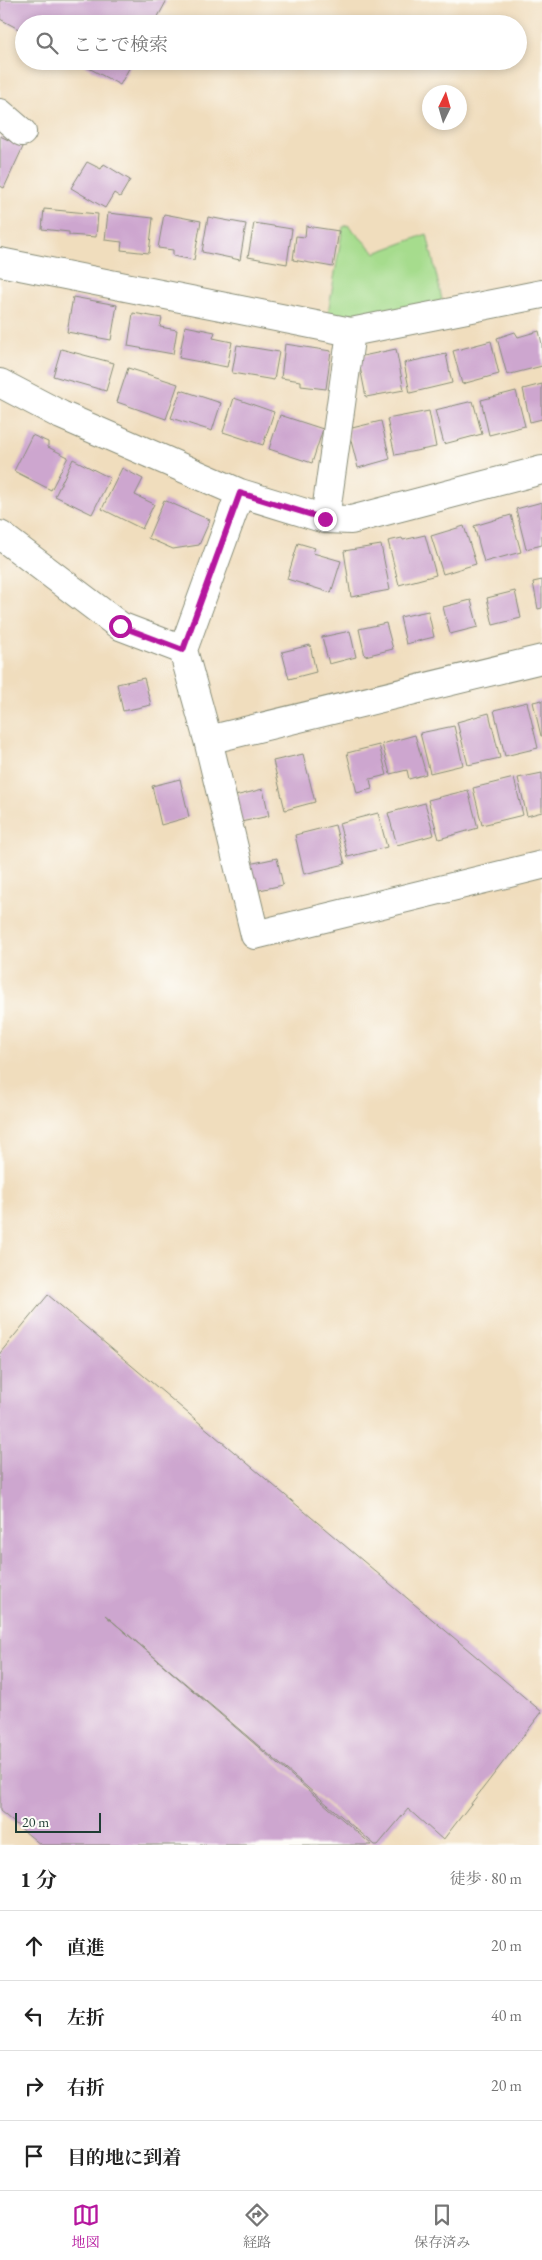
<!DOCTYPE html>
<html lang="ja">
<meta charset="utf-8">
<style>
body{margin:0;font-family:"EB Garamond","Noto Serif JP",serif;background:#f2f2f2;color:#222}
.compass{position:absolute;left:422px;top:85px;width:45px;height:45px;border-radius:50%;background:#fff;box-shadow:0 2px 8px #0003;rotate:5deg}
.scale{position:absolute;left:15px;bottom:12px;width:86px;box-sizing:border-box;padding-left:5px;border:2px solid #1f3d34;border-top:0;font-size:14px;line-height:18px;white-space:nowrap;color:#1f3d34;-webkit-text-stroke:4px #fdfcf7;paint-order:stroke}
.stop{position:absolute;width:15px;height:15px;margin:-11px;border:4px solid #b5179e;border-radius:50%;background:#fff}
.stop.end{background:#b5179e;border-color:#fff;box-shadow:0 1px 5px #0008}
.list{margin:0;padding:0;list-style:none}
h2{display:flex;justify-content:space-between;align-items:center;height:65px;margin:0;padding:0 20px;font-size:21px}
h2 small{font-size:16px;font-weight:400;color:#767676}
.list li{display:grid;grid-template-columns:32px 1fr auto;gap:15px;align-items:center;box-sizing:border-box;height:70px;padding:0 20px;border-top:1px solid #e0e0e0}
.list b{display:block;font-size:19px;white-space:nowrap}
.list em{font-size:16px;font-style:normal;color:#767676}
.icon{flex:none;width:28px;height:28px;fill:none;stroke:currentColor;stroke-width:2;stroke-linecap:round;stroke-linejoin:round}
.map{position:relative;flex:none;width:542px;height:1845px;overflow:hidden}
.search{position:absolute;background:#fff;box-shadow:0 2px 8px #0003;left:15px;right:15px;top:15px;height:55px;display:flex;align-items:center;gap:12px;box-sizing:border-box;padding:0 18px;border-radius:28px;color:#767676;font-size:19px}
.sheet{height:345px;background:#fff}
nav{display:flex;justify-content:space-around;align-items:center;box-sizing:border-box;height:70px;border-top:1px solid #e0e0e0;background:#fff;font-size:14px;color:#767676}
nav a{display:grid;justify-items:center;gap:2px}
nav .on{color:#b5179e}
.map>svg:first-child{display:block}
.green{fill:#a6dc8d;stroke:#628c60}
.building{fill:#cda6cf}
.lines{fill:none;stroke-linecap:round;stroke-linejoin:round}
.street-casing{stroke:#888d78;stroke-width:30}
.street{stroke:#fff;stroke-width:28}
.route{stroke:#b5179e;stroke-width:6}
</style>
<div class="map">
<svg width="542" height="1845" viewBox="0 0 542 1845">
<rect width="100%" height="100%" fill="#fdfcf7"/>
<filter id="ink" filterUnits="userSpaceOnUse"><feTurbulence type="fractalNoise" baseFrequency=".02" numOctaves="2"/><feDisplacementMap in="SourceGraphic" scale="10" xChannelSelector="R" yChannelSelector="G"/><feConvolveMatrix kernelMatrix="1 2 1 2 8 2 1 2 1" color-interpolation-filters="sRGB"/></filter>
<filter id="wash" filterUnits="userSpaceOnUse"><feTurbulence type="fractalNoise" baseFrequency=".0096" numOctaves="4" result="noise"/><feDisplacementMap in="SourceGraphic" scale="20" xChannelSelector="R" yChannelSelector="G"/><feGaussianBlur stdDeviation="1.12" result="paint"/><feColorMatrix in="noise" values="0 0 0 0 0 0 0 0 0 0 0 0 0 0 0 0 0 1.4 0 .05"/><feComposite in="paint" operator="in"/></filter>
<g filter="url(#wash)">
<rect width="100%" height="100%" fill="#f0ddbd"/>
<path class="green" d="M348,225L375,253L427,234L443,304L375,321L328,313L343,227Z"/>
<g id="blocks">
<path class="building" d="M0,0H167L154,24H24V32L0,19Z
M76,61H133L120,85Z
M0,136L23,147L4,188L0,186Z
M87,162L101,169L104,164L130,180L120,197L114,193L105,208L71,188Z
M44,209L98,214L96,237L69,235V232L42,229Z
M108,213L153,218L149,253L121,250L122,242L105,240Z
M164,214L201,221L194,260L173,256V250L158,248Z
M208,217L246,224L240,260L202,252Z
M254,223L292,229L287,264L248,257Z
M306,226L339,231L333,267L293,260L296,236L305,237Z
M73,297L117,305L111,340L67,332Z
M133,313L162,318L160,327L177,330L173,354L128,346Z
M185,326L215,332L213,338L232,342L227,367L179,358Z
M539,331L542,344V366L507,375L497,338L515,332L518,337Z
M491,341L499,374L462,384L453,351Z
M285,344L331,351L326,389L301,386V381L281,378Z
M237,345L279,352L274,380L232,373Z
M61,349L114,363L106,391L53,376Z
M396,349L404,390L366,397L358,357Z
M446,354L452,383L410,393L404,363Z
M128,368L178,384L166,419L117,402Z
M542,384V419L530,422L523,389Z
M181,390L221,403L212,431L171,418Z
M516,391L525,426L489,435L481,400Z
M234,398L274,412L263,445L223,432Z
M473,401L482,434L444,444L435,410Z
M429,411L436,447L395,455L387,419Z
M280,415L323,429L312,463L269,449Z
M381,421L390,459L358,468L348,429Z
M32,435L48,442V447L68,457L51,490L14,471Z
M73,459L110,478L92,514L55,496Z
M122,468L143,479L135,495L154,504L142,529L102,509Z
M164,500L210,520L199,545L173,549L148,538Z
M542,502V545L526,549L516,509Z
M511,515L521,552L484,562L474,526Z
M464,526L476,564L443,574L431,536Z
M425,535L436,575L399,585L388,541L402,538L403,540Z
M298,543L315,548L313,553L341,561L331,593L287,579Z
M381,545L390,590L351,597L344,551Z
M542,580V608L538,609L533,582Z
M515,591L521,618L493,625L487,598Z
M471,600L478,627L450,634L443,607Z
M428,611L434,637L406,644L400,617Z
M386,623L393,649L365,656L359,629Z
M350,631L356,657L329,664L322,637Z
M310,645L316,672L289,679L282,652Z
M144,678L151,705L123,711L117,684Z
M542,700V736H541L533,702Z
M527,702L538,748L505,756L494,710Z
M489,713L500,758L468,765L457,722Z
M454,726L463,765L430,773L420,733Z
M415,735L426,774L409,779L407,770L390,774L382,744Z
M379,745L387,775L370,779L372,789L357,793L347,753Z
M303,754L315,802L285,810L273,761Z
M542,773V812L527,816L518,778Z
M514,778L523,815L482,825L473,788Z
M180,779L189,817L161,825L152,786Z
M263,789L269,816L241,822L235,796Z
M468,790L478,828L439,839L428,800Z
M425,803L434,835L397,845L388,813Z
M378,813L387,847L348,857L339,823Z
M335,825L345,864L304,874L295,835Z
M277,858L283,885L255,891L249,864Z
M48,1295L542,1712L443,1840L408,1809L378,1845H375L105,1615L372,1845H41L0,1811V1353Z"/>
</g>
</g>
<g filter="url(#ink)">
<use href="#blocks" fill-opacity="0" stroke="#888d78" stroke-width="1"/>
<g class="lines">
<defs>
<path id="street" d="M0,113L22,132
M0,262L351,332L542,294
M0,383L61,415L240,493L325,519L351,520L542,470
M325,519L351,332
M0,535L120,626L183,650L208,740L255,935L542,865
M183,650L240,493
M208,740L542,659"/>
</defs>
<use href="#street" class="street-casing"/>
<use href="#street" class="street"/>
</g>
</g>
<g class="lines" filter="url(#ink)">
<path class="route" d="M120,626L183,650L240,493L325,519"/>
</g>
</svg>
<svg class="compass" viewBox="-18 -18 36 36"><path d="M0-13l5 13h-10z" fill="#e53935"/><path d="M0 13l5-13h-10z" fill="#767676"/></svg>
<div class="scale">20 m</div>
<div class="stop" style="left:120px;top:626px"></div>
<div class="stop end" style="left:325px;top:519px"></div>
<div class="search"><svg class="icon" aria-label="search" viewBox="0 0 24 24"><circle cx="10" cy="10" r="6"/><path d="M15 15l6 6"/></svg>ここで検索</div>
</div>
<section class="sheet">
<h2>1 分<small>徒歩 · 80 m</small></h2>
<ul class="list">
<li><svg class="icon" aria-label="ahead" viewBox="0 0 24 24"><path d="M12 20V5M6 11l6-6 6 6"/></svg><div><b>直進</b></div><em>20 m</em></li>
<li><svg class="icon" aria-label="left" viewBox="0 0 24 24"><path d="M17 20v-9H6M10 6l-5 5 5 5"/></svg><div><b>左折</b></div><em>40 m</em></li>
<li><svg class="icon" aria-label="right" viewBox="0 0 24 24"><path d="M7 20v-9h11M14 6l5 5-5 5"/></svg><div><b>右折</b></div><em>20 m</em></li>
<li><svg class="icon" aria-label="arrive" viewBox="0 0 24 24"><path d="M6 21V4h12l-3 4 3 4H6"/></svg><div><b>目的地に到着</b></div></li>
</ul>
</section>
<nav>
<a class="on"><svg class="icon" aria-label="map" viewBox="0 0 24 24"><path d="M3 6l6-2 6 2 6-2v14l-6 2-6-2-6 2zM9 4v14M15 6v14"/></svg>地図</a>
<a><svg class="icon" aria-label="directions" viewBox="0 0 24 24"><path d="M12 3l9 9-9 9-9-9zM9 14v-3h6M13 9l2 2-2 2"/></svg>経路</a>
<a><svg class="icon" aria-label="saved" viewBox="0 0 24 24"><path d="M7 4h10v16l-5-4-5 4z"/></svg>保存済み</a>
</nav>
